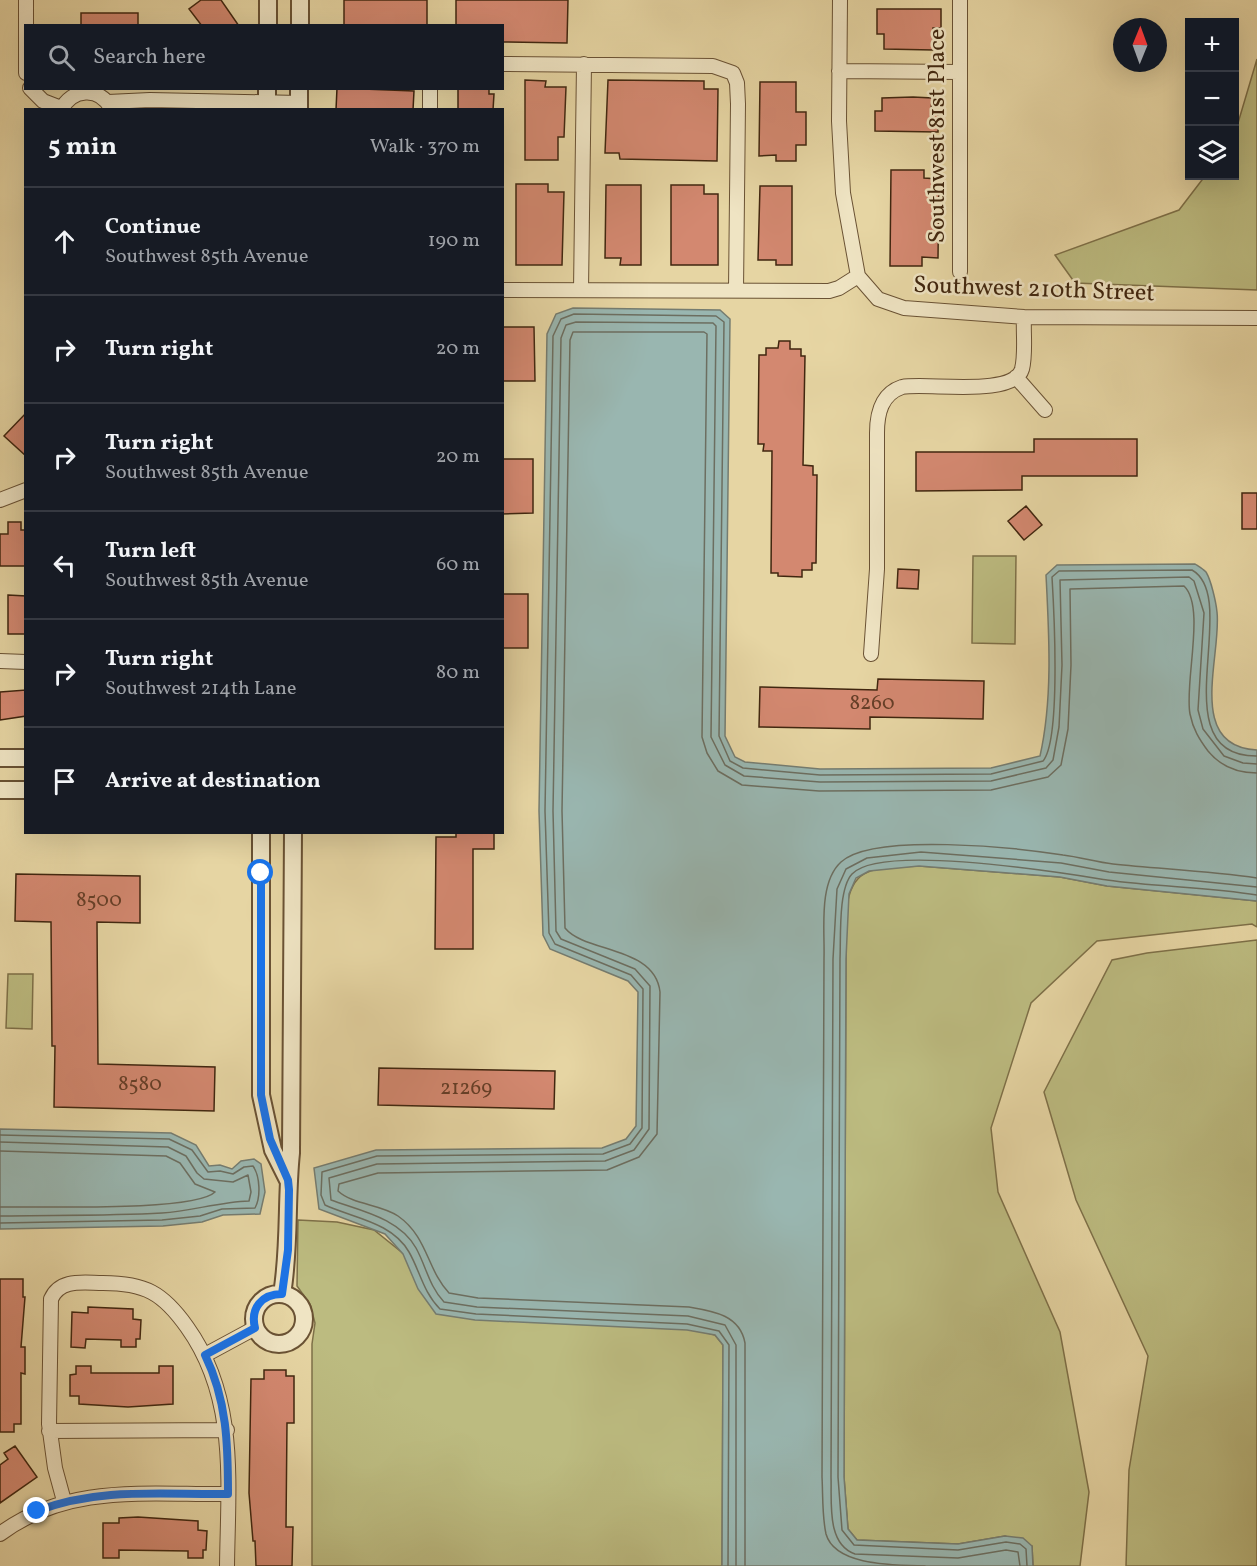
<!DOCTYPE html>
<meta charset="utf-8">
<style>
body{margin:0;font-family:Vollkorn,serif;background:#242831;color:#f1f3f6}
.controls{position:absolute;right:18px;top:18px;display:grid;overflow:hidden;border-radius:0px;box-shadow:0 6px 24px #0002}
.controls button{width:54px;height:54px;display:grid;place-items:center;padding:0;border:0;border-bottom:2px solid #363941;background:#171b24;color:#f1f3f6;font:30px sans-serif}
.compass{position:absolute;left:1113px;top:18px;width:54px;height:54px;border-radius:50%;background:#171b24;box-shadow:0 6px 24px #0002;rotate:1deg}
.stop{position:absolute;width:18px;height:18px;margin:-14px;border:4px solid #1a73e8;border-radius:50%;background:#fff}
.stop.end{background:#1a73e8;border-color:#fff;box-shadow:0 2px 6px #0008}
.list{margin:0;padding:0;list-style:none}
h2{display:flex;justify-content:space-between;align-items:center;height:78px;margin:0;padding:0 24px;font-size:26px}
h2 small{font-size:20px;font-weight:400;color:#9ea1a6}
.list li{display:grid;grid-template-columns:39px 1fr auto;gap:18px;align-items:center;box-sizing:border-box;height:108px;padding:0 24px;border-top:2px solid #363941}
.list b{display:block;font-size:22px;white-space:nowrap}
.list p{margin:0;font-size:20px;white-space:nowrap;color:#9ea1a6}
.list em{font-size:20px;font-style:normal;color:#9ea1a6}
.icon{flex:none;width:33px;height:33px;fill:none;stroke:currentColor;stroke-width:2;stroke-linecap:round;stroke-linejoin:round}
.map{position:relative;flex:none;width:1257px;height:1566px;overflow:hidden}
.search{position:absolute;background:#171b24;box-shadow:0 6px 24px #0002;left:24px;top:24px;width:480px;height:66px;display:flex;align-items:center;gap:15px;box-sizing:border-box;padding:0 21px;border-radius:0px;color:#9ea1a6;font-size:22px}
.panel{position:absolute;background:#171b24;box-shadow:0 6px 24px #0002;left:24px;top:108px;width:480px;height:726px;border-radius:0px}
.map>svg:first-child{display:block}
.green{fill:#bcbb80;stroke:#7e7048;stroke-width:1.5}
.water{fill:#99b6b0;stroke:#757c70;stroke-width:1.5}
.lines{fill:none;stroke-linecap:round;stroke-linejoin:round}
.shore{stroke:#6c6e60;stroke-width:1.5}
.building{fill:#d38870;stroke:#40260f;stroke-width:1.5}
.minor-casing{stroke:#6a5234;stroke-width:16}
.tertiary-casing{stroke:#6a5234;stroke-width:20}
.minor{stroke:#efe4c3;stroke-width:14}
.tertiary{stroke:#efe4c3;stroke-width:16}
.route{stroke:#1a73e8;stroke-width:8}
.labels{text-anchor:middle;dominant-baseline:central;stroke-width:5;stroke-linejoin:round;paint-order:stroke}
.number-label{font-size:21px;fill:#653e27}
.street-label{font-size:24px;fill:#40260f;stroke:#efe4c3}
</style>
<div class="map">
<svg width="1257" height="1566" viewBox="0 0 1257 1566">
<rect width="100%" height="100%" fill="#e6d5a3"/>
<filter id="stains"><feTurbulence type="fractalNoise" baseFrequency=".00333" numOctaves="4"/><feColorMatrix values="0 0 0 0 .2 0 0 0 0 .09 0 0 0 0 .02 0 0 0 .5 -.17"/></filter>
<radialGradient id="worn" r=".72"><stop offset=".6" stop-color="#630" stop-opacity="0"/><stop offset="1" stop-color="#630" stop-opacity=".3"/></radialGradient>
<path class="green" d="M1257,59V290L1075,283L1055,255L1179,210L1205,176H1234L1235,133Z
M973,556H1016L1015,644L972,643Z
M919,866L1060,877L1107,886L1257,901V927L1252,924L1097,941L1031,1003L991,1128L998,1192L1060,1332L1089,1492L1080,1566H1033L1032,1546L1005,1536L958,1544L857,1540L848,1529L844,1477L846,959C847,934 839,883 868,872C882,866 904,867 919,866Z
M1257,940V1566H1126L1129,1470L1148,1356L1076,1200L1044,1092L1112,960L1147,953Z
M8,974H33L32,1029L6,1028Z
M298,1220L337,1222L374,1230L404,1254L715,1335L723,1345L722,1566H312V1344L315,1323L310,1304L297,1286Z"/>
<path class="water" d="M573,308L720,310L730,319L725,736L735,757L745,762L820,769L991,768L1040,756C1053,698 1049,634 1046,575L1057,565L1195,564C1198,566 1203,569 1206,572C1211,580 1216,602 1217,612C1222,655 1185,747 1257,750V901L1107,886L1060,877L919,866L869,871L856,878L849,894L846,959L844,1477L848,1529L857,1540L958,1544L1005,1536L1023,1538L1032,1546L1033,1566H722L723,1345L715,1335L687,1330L475,1320L436,1314L418,1289L403,1254L385,1234L319,1209L314,1168L376,1150L602,1148L626,1139L636,1126L638,992L628,981L550,949L543,935L539,811L547,334L556,314Z
M0,1129L171,1133L196,1145L209,1166L220,1165L232,1169L241,1161L254,1159L261,1164L265,1192L260,1214L223,1215L202,1222L163,1226L0,1229Z"/>
<g class="lines">
<path class="shore" d="M0,1135L169,1139L192,1150L208,1172L220,1171L233,1174L244,1167L253,1166C260,1176 261,1197 255,1208L222,1209L200,1216L162,1220L0,1223
M0,1142L168,1147L186,1156L197,1173L204,1179L233,1182L248,1175L251,1192L249,1201C219,1202 192,1211 162,1213C108,1216 54,1215 0,1216
M0,1151L166,1156L180,1163L195,1184L215,1192C195,1212 36,1206 0,1207
M728,1566L729,1345L719,1331L687,1324L476,1314L440,1309C423,1292 420,1271 409,1252C392,1222 353,1218 325,1205L321,1195L322,1172L377,1156L603,1154L630,1144L642,1128L643,989L631,975L555,944L549,933L545,811L553,336L561,319L574,314L716,316L724,322L719,736L730,761L743,768L820,775L991,774L1043,761C1061,740 1054,610 1052,577L1059,571L1192,570C1243,599 1159,757 1257,756
M736,1566V1345L725,1325L688,1316L477,1307L444,1302C429,1286 426,1266 416,1248C399,1218 361,1211 331,1200L329,1178L377,1164L605,1161L634,1150L649,1129L650,986L635,969L561,939L556,931L553,811L561,338L566,325L576,322L713,323L716,326L711,737L725,765L744,776L820,782L991,781L1046,768L1053,760L1059,727L1062,665L1060,580L1189,577L1194,581L1204,613L1198,710L1203,729L1224,756L1243,763L1257,764
M745,1566V1343C740,1315 713,1311 689,1307L478,1298L449,1293C427,1270 428,1237 398,1216C381,1204 353,1205 338,1191L339,1184L378,1173L607,1170L639,1157L657,1134L660,992C655,946 585,953 565,928L562,811L570,340L573,332H704L707,334L702,737L707,753L718,771L742,785L819,791L991,790L1048,777L1061,765L1068,729L1071,665L1070,589L1184,586C1206,607 1184,683 1190,714C1193,729 1199,739 1208,751C1221,767 1237,773 1257,773
M925,1566C894,1565 835,1566 826,1534C822,1516 823,1495 822,1477L824,958C825,931 818,883 841,862C873,832 1019,848 1063,855C1080,857 1096,862 1113,864C1161,869 1209,871 1257,878
M1020,1566L1018,1552L1006,1550L958,1558L855,1554C826,1544 832,1501 831,1477L833,959L837,889L846,869L867,858L921,852L1061,863L1109,872L1257,887
M1027,1566L1026,1549L1020,1544L1006,1542L958,1550L854,1545L842,1530L838,1477L840,959C841,938 838,889 852,874C881,843 1063,873 1107,880C1157,887 1208,887 1257,895"/>
</g>
<path class="building" d="M201,0H221L239,26H202L189,9Z
M344,0H427V26H344Z
M456,0H568L567,43L502,42V26H456Z
M877,9H941V28H933V50L884,49V34H877Z
M81,13H138V26H81Z
M525,80L546,81L545,87H566L564,137H558V160H525Z
M608,80L704,81V89H718L717,161L620,159L619,153H605Z
M760,82H796V112H806V145H796V161H776V155L759,156Z
M337,88L414,91L413,110H336Z
M458,88H489V94H494L493,110H458Z
M913,97L932,98L931,111H938V132L875,131V111H882V98Z
M891,170H924V178L939,179L938,258L922,257V266H890Z
M516,184H548V192H564L562,265H516Z
M606,185H641V265H620L621,258H605Z
M671,185H704V194H718V265H671Z
M760,186H792V265H776V260H758Z
M502,327H534L535,381H502Z
M779,341H790V349H801V356H805L803,465L813,466V475H817L816,563H812V570H802V577L778,576V573H771L772,451H763L764,444H758L759,355H766V348H778Z
M26,413V456L4,436Z
M1034,439H1137V476H1022V490L916,491V452H1034Z
M502,459H533V513L502,514Z
M1242,493H1257V529H1242Z
M1026,506L1042,525L1024,540L1008,521Z
M8,522H21V530H26V566H0V534H8Z
M898,569L919,570L918,589L897,588Z
M502,594H528V648H502Z
M8,595L26,596V634H8Z
M878,679L984,681L983,719L870,717V729L759,727L760,687L877,690Z
M26,690V716L0,720V692Z
M456,832H494V849H473V949H435L436,837H456Z
M16,874L140,876V923L97,922L98,1064L215,1067L214,1111L54,1107L55,1046H52L51,922L15,921Z
M379,1068L555,1071L554,1109L378,1105Z
M0,1279H23V1297H25L21,1347H25V1374L21,1373V1424H14V1432H0Z
M88,1307L133,1309V1319L141,1320L140,1339H136V1347H121V1340L86,1339L85,1348L71,1347L72,1312L88,1313Z
M76,1366H91V1373H159V1366H173V1404L128,1407L79,1404V1396H70V1375L76,1374Z
M264,1370H286V1376H294V1423H287L286,1527H293L292,1566H256L255,1541H253L249,1493L251,1379H264Z
M15,1446L37,1477L0,1503V1465L8,1459L4,1453Z
M138,1517L198,1521V1530L207,1531L206,1550H203V1558H188V1551L119,1550V1558H103V1523H119V1518Z"/>
<g class="lines">
<defs>
<path id="minor" d="M840,0L839,121L843,193L858,276L878,299L904,308L1024,317L1257,318
M960,0V272
M502,64L713,66L733,73L737,83L738,104L736,290
M839,71L960,72
M26,73V0
M30,88L43,101L61,108
M108,102L150,100L299,103
M61,110C72,88 99,86 111,108
M430,110V88
M502,290L829,291L839,288L858,276
M581,290L584,64
M1016,377L1045,410
M0,500L26,490
M871,654L877,569V433C877,414 881,394 902,387C926,382 1014,398 1022,369C1026,353 1023,333 1024,317
M0,661L26,662
M205,1355L255,1328
M49,1431L227,1430
M64,1501L55,1468L49,1424L51,1299C60,1278 84,1283 103,1283C145,1283 163,1293 187,1327C238,1398 228,1483 227,1566
M0,1534C68,1483 148,1495 228,1494"/>
<path id="tertiary" d="M268,26V0
M300,26V0
M267,110V88
M299,110V88
M0,758H26
M0,790H26
M261,832V1095L273,1150L288,1180
M254 1319a25 25 0 1 1 50 0a25 25 0 1 1-50 0Z
M282,1294C290,1247 286,1200 291,1153L293,832"/>
</defs>
<use href="#minor" class="minor-casing"/>
<use href="#tertiary" class="tertiary-casing"/>
<use href="#minor" class="minor"/>
<use href="#tertiary" class="tertiary"/>
</g>
<g class="lines">
<path class="route" d="M37,1511C100,1487 163,1495 228,1494C228,1445 227,1400 205,1355L255,1328C250,1308 262,1294 282,1294L288,1250L289,1190L288,1180L270,1139L261,1095V873"/>
</g>
<g class="labels">
<g class="number-label">
<text x="872" y="703">8260</text>
<text x="99" y="900">8500</text>
<text x="140" y="1084">8580</text>
<text x="466" y="1088">21269</text>
</g>
<g class="street-label">
<text transform="translate(938 136) rotate(-90)">Southwest 81st Place</text>
<text transform="translate(1034 290) rotate(2)">Southwest 210th Street</text>
</g>
</g>
<rect width="100%" height="100%" filter="url(#stains)"/>
<rect width="100%" height="100%" fill="url(#worn)"/>
</svg>
<div class="controls">
<button>+</button>
<button>−</button>
<button><svg class="icon" aria-label="layers" viewBox="0 0 24 24"><path d="M12 4l9 5-9 5-9-5zM3 14l9 5 9-5"/></svg></button>
</div>
<svg class="compass" viewBox="-18 -18 36 36"><path d="M0-13l5 13h-10z" fill="#e53935"/><path d="M0 13l5-13h-10z" fill="#9ea1a6"/></svg>
<div class="stop" style="left:261px;top:873px"></div>
<div class="stop end" style="left:37px;top:1511px"></div>
<div class="search"><svg class="icon" aria-label="search" viewBox="0 0 24 24"><circle cx="10" cy="10" r="6"/><path d="M15 15l6 6"/></svg>Search here</div>
<section class="panel">
<h2>5 min<small>Walk · 370 m</small></h2>
<ul class="list">
<li><svg class="icon" aria-label="ahead" viewBox="0 0 24 24"><path d="M12 20V5M6 11l6-6 6 6"/></svg><div><b>Continue</b><p>Southwest 85th Avenue</p></div><em>190 m</em></li>
<li><svg class="icon" aria-label="right" viewBox="0 0 24 24"><path d="M7 20v-9h11M14 6l5 5-5 5"/></svg><div><b>Turn right</b></div><em>20 m</em></li>
<li><svg class="icon" aria-label="right" viewBox="0 0 24 24"><path d="M7 20v-9h11M14 6l5 5-5 5"/></svg><div><b>Turn right</b><p>Southwest 85th Avenue</p></div><em>20 m</em></li>
<li><svg class="icon" aria-label="left" viewBox="0 0 24 24"><path d="M17 20v-9H6M10 6l-5 5 5 5"/></svg><div><b>Turn left</b><p>Southwest 85th Avenue</p></div><em>60 m</em></li>
<li><svg class="icon" aria-label="right" viewBox="0 0 24 24"><path d="M7 20v-9h11M14 6l5 5-5 5"/></svg><div><b>Turn right</b><p>Southwest 214th Lane</p></div><em>80 m</em></li>
<li><svg class="icon" aria-label="arrive" viewBox="0 0 24 24"><path d="M6 21V4h12l-3 4 3 4H6"/></svg><div><b>Arrive at destination</b></div></li>
</ul>
</section>
</div>
